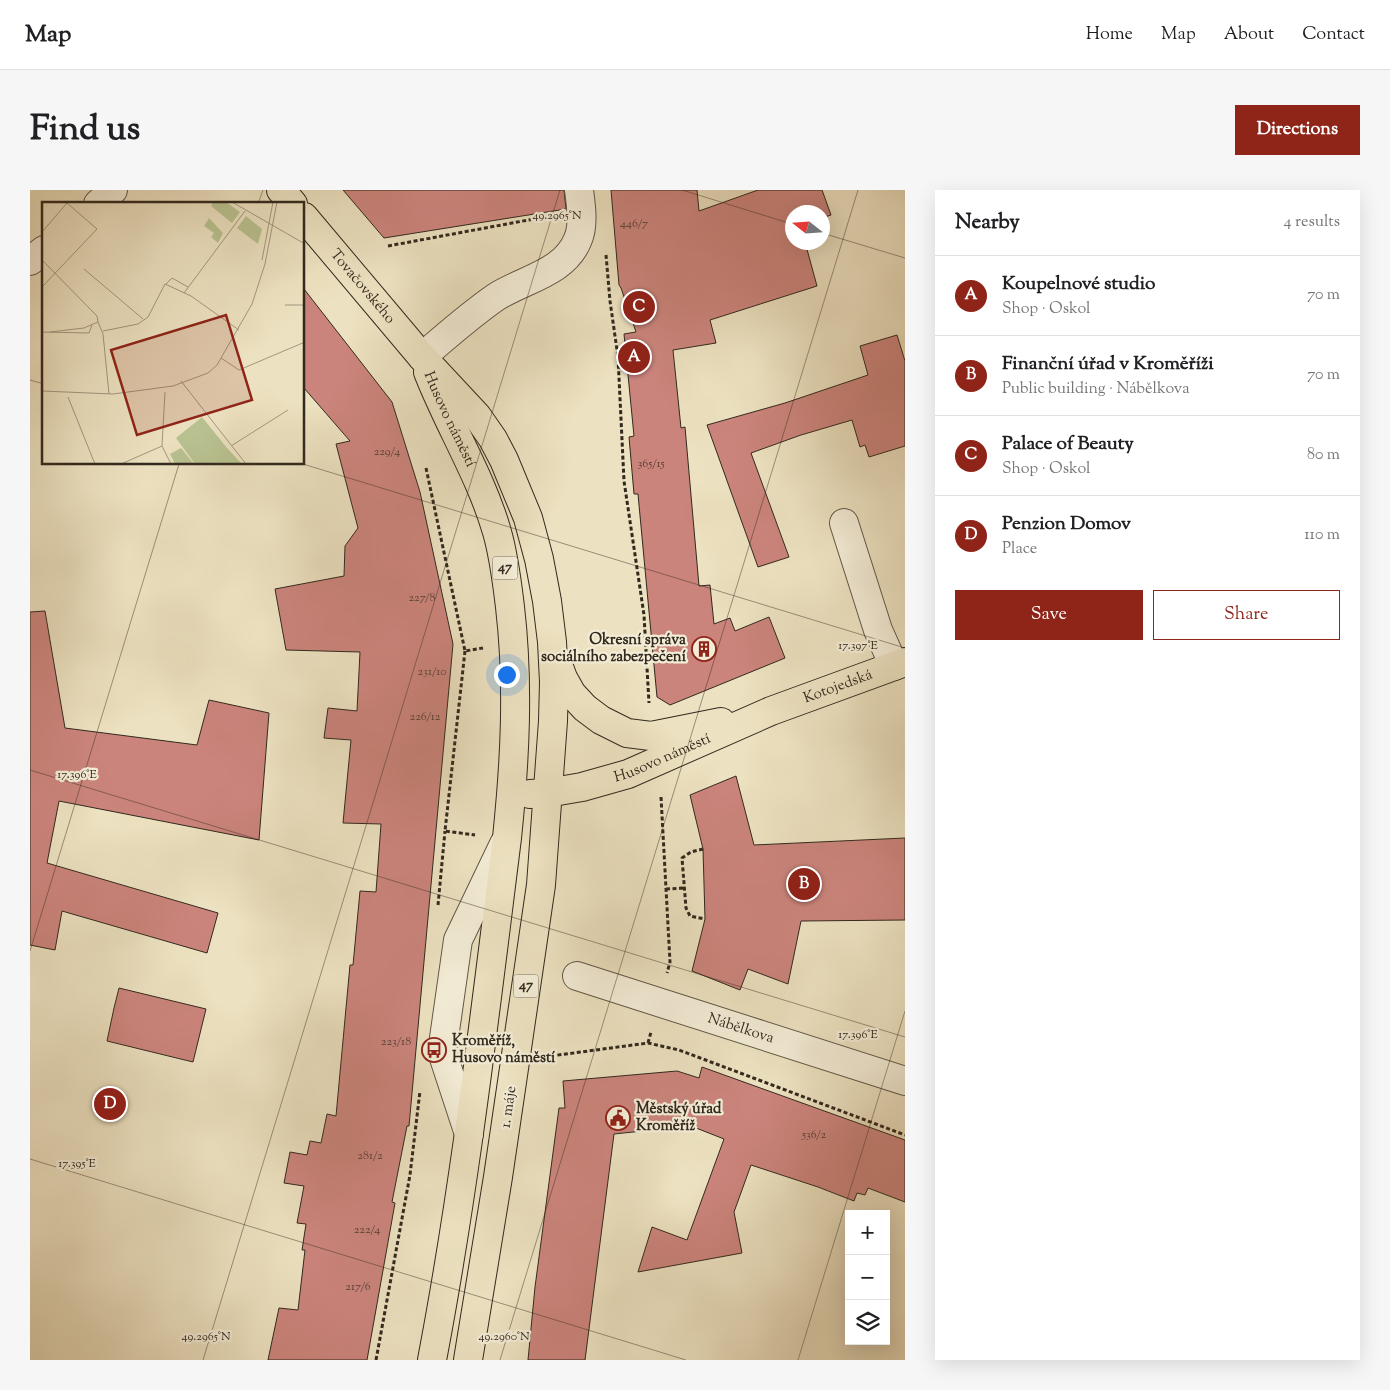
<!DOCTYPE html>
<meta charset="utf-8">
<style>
body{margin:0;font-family:"Sorts Mill Goudy",serif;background:#f6f6f6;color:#202124}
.controls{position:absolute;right:15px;bottom:15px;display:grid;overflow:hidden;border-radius:0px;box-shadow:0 5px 20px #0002}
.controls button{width:45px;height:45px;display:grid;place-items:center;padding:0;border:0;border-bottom:1px solid #e0e0e0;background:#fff;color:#202124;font:25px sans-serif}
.compass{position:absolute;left:755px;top:15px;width:45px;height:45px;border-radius:50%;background:#fff;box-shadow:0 5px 20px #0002;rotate:287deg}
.you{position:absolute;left:476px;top:484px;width:18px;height:18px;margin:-12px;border:4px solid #fff;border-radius:50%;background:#1a73e8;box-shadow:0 0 0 8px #1a73e833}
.badge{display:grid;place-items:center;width:32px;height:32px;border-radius:50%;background:#8f2418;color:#fff;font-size:16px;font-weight:700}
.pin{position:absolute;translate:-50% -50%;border:2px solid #fff;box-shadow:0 1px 5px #0006}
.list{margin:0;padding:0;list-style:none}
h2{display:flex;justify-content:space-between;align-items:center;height:65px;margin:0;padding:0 20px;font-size:21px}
h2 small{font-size:16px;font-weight:400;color:#757577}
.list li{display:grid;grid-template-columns:32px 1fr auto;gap:15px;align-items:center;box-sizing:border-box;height:80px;padding:0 20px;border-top:1px solid #e0e0e0}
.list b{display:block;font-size:19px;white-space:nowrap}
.list p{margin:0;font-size:16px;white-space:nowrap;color:#757577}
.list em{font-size:16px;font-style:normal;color:#757577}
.actions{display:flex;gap:10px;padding:15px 20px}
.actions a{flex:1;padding:11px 0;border:1px solid #8f2418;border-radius:0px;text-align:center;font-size:18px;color:#8f2418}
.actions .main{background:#8f2418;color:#fff}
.icon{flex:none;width:28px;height:28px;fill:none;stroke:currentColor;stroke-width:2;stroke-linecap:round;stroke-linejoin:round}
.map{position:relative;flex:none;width:875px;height:1170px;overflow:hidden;border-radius:0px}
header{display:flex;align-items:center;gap:30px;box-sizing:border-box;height:70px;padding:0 25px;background:#fff;border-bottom:1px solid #e0e0e0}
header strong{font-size:24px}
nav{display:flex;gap:28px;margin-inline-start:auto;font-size:18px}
.intro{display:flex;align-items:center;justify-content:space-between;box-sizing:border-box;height:120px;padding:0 30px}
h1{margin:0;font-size:35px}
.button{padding:12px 22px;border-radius:0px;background:#8f2418;color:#fff;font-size:18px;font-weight:700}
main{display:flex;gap:30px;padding:0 30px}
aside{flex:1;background:#fff;border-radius:0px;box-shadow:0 5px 20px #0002}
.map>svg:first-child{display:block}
.building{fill:#cb847c;stroke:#32291e}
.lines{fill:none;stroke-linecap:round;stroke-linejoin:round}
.minor-casing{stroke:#605746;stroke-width:30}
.major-casing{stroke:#32291e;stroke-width:30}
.path{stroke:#32291e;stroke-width:3;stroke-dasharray:4 2.5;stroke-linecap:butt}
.minor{stroke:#f3ecd6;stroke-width:28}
.major{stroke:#ece1c0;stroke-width:28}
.ticks{fill:none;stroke:#32291e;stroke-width:1;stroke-opacity:0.45}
.labels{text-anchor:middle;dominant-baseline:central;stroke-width:4.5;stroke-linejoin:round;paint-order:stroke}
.number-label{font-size:12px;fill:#584036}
.shield{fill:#f3ecd6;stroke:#6c6455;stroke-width:1}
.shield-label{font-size:14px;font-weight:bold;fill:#32291e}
.street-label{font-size:15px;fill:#32291e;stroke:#f3ecd6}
.poi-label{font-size:15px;font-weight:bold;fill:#32291e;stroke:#f3ecd6;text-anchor:start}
.inset-road{fill:none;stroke:#a2977f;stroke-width:1}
.view{fill:#8f2418;fill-opacity:0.15;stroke:#8f2418;stroke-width:2.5}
.inset-edge{fill:none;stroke:#32291e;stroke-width:2.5}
.ticks-label{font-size:12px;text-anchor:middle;fill:#32291e;stroke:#f3ecd6;stroke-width:4.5;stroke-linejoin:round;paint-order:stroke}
</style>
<header>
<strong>Map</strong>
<nav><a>Home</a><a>Map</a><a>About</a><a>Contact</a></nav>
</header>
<div class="intro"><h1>Find us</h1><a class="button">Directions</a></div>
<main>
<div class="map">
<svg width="875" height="1170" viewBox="0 0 875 1170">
<rect width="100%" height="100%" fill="#ece1c0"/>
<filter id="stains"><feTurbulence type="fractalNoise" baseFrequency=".004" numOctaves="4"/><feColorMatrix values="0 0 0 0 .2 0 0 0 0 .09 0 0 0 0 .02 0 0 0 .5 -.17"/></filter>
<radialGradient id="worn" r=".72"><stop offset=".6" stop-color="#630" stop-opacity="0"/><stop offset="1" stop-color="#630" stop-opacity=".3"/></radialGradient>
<path class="building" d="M313,0H534L536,19L354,48Z
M581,0H667L669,21L728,0H792L801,25L792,28V22H762V52H775L787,96L680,130L686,153L643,160L651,238L655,237L669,396L680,395L684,434L700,428L705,441L739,427L755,468L640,515L627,507L608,304H604L599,247L604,246L594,144L606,142L591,98L589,95Z
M274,99L362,212L390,302L423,454L379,936H377L362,1012L365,1013L337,1170H238L249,1118L268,1120L275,1060H272L276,1034L267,1033L274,996L254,993L260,962L277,965L280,951L291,953L297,924L306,926L320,775H323L330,701L346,702L351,634L313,633L321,550L294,548L298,518L327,521L330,462L256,460L245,399L314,386L315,356L328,338L306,254L320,251L274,198Z
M867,145L875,171V256L839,267L835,255L830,257L822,230L771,245L721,263L759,367L728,377L677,235L755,213L838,185L830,156Z
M15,421L35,538L167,555L179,510L239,523L229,650L29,611L17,673L188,723L177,763L32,721L25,760L0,755V422Z
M706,586L724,655L875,648V730L771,731L758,794L718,779L710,800L662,781L675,729L673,659L660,605Z
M89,798L176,819L163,872L77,851L84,818Z
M672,877L875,950V1012L838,998L835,1005L827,1003L824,1011L788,997L721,975L704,1022L712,1063L608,1082L622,1037L657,1050L694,949L661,936L584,944L555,1170H498L505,1097L529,918H535L533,891L647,881L669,888Z"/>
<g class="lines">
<defs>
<g id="minor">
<path d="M68,14L83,0"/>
<path d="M0,71L14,60"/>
<path d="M392,167C416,146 440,125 466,107C494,89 535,83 548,49C554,35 551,15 549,0"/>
<path d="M814,333L848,440L864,476"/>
<path id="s1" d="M547,786L875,891"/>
<path d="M439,944L412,862L428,750L474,654"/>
</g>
<g id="major">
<path d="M251,0L263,14"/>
<path id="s2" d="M274,27L392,167L447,226L463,249L474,270L498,328L509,369L517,411L522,452L524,492L523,531L511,695L468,987L438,1170"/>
<path id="s3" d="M398,182C419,236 451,286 467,342C474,366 477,392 480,417C489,494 485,571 477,648C455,822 435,997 402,1170"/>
<path d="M527,472L533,488L542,504L555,518L571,530L597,543L621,546L691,532"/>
<path id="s4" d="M500,604L517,603L552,597L598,584L741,521L875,472"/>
</g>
</defs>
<use href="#minor" class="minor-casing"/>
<use href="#major" class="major-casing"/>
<path class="path" d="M358,56L520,26
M576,65L580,111L588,167L594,291L614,425L619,513
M396,278L435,461L453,458
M435,461L415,641L445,645
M631,607L640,772L637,783
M673,659L661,662L652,668L656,718L660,726L675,729
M636,699L654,698
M408,715L415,641
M618,853L621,842
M521,866L618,853L649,860L875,945
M346,1170L380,985L390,901"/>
<use href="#minor" class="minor"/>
<use href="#major" class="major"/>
</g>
<path class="ticks" d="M652,0L762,34M228,14L233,0M792,43L875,68M0,190L14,194M273,274L875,458M0,580L875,847M0,761L149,274M0,969L656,1170M173,1170L530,0M470,1170L828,0M768,1170L875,821"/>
<defs>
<symbol id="building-ring" viewBox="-11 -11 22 22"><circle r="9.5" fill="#f3ecd6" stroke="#8f2418" stroke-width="1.5"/><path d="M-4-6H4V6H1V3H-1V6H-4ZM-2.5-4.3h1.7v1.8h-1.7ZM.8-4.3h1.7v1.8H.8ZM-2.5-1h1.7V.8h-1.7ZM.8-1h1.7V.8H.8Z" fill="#8f2418"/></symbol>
<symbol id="bus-ring" viewBox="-11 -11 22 22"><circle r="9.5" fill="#f3ecd6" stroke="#8f2418" stroke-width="1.5"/><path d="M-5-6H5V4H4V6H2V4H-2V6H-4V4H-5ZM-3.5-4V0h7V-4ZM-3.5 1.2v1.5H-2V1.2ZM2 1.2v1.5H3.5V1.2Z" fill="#8f2418"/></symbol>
<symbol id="civic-ring" viewBox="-11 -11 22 22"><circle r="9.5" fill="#f3ecd6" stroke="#8f2418" stroke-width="1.5"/><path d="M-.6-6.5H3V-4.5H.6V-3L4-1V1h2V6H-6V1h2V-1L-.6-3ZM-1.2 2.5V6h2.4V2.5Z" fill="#8f2418"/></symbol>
</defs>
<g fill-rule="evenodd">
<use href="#building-ring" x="660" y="445" width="28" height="28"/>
<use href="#bus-ring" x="390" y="846" width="28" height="28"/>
<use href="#civic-ring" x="574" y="914" width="28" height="28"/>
</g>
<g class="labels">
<g class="number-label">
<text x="604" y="34">446/7</text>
<text x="357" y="262">229/4</text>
<text x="621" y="274">365/15</text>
<text x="392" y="408">227/8</text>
<text x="402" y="482">231/10</text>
<text x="395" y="527">226/12</text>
<text x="366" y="852">223/18</text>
<text x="784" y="945">536/2</text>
<text x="340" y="966">281/2</text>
<text x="337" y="1040">222/4</text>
<text x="328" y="1097">217/6</text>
</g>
<g class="shield">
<rect x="462.5" y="366.5" width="25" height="23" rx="4"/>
<rect x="483.5" y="784.5" width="25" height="23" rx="4"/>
</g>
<g class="shield-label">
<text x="475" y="378">47</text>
<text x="496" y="796">47</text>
</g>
<g class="street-label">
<text stroke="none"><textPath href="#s2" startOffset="91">Tovačovského</textPath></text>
<text stroke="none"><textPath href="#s3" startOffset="52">Husovo náměstí</textPath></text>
<text stroke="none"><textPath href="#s4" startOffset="328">Kotojedská</textPath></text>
<text stroke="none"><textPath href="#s4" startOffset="138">Husovo náměstí</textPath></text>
<text stroke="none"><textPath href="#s1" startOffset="172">Nábělkova</textPath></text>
<text transform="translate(479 917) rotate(-82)">1. máje</text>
</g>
<g class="poi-label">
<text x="656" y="450" text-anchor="end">Okresní správa<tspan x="656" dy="17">sociálního zabezpečení</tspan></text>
<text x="422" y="851">Kroměříž,<tspan x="422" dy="17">Husovo náměstí</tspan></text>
<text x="606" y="919">Městský úřad<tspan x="606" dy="17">Kroměříž</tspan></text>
</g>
</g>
<g transform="translate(12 12)">
<rect width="262" height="262" fill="#ece1c0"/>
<path d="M171,0H184L198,10L190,21L169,4ZM204,14L220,27L216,42L195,26ZM167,16L181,31L176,41L169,35L172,31L162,24ZM160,215L185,246L200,262H153L134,236ZM139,246L152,262H133L128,252Z" fill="#b9c291"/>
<path class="inset-road" d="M190,0L263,42M0,30L25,1L55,27L0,85M0,58L55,114L56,120M220,58L231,0M42,67L101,117M124,82L130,76L146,85M142,91L203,9M243,103H263M61,129L96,122L106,115L123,82L149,94L197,128M0,130L47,131L50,123M8,130L42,126L56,120L61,132L67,192M179,156L197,168L263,140M139,179L204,262M0,189L71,192L131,184L166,171L175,163L210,102L223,62L235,0M123,190L120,244L129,262M26,195L53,262M189,244L246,208M79,262L120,244"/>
<path class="view" d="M184,113L210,198L95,233L69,148Z"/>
<rect width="262" height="262" class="inset-edge"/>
</g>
<g class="ticks-label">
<text x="527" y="29">49.2965°N</text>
<text x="828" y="459">17.397°E</text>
<text x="47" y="588">17.396°E</text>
<text x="828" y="848">17.396°E</text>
<text x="47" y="977">17.395°E</text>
<text x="176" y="1150">49.2965°N</text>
<text x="474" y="1150">49.2960°N</text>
</g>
<rect width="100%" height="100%" filter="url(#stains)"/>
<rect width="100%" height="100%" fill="url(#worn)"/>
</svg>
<div class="controls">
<button>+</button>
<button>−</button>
<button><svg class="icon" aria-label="layers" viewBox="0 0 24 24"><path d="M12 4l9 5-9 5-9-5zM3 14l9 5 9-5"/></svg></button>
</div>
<svg class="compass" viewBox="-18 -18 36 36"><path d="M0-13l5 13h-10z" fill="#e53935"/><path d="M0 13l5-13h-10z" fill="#757577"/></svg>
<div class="you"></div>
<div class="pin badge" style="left:604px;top:167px">A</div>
<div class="pin badge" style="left:774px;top:694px">B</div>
<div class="pin badge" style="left:609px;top:117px">C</div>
<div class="pin badge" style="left:80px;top:914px">D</div>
</div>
<aside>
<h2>Nearby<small>4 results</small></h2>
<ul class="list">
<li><span class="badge">A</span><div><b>Koupelnové studio</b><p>Shop · Oskol</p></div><em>70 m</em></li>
<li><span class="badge">B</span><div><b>Finanční úřad v Kroměříži</b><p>Public building · Nábělkova</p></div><em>70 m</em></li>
<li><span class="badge">C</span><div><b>Palace of Beauty</b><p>Shop · Oskol</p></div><em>80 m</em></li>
<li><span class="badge">D</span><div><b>Penzion Domov</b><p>Place</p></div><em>110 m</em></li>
</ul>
<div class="actions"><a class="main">Save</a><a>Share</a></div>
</aside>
</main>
